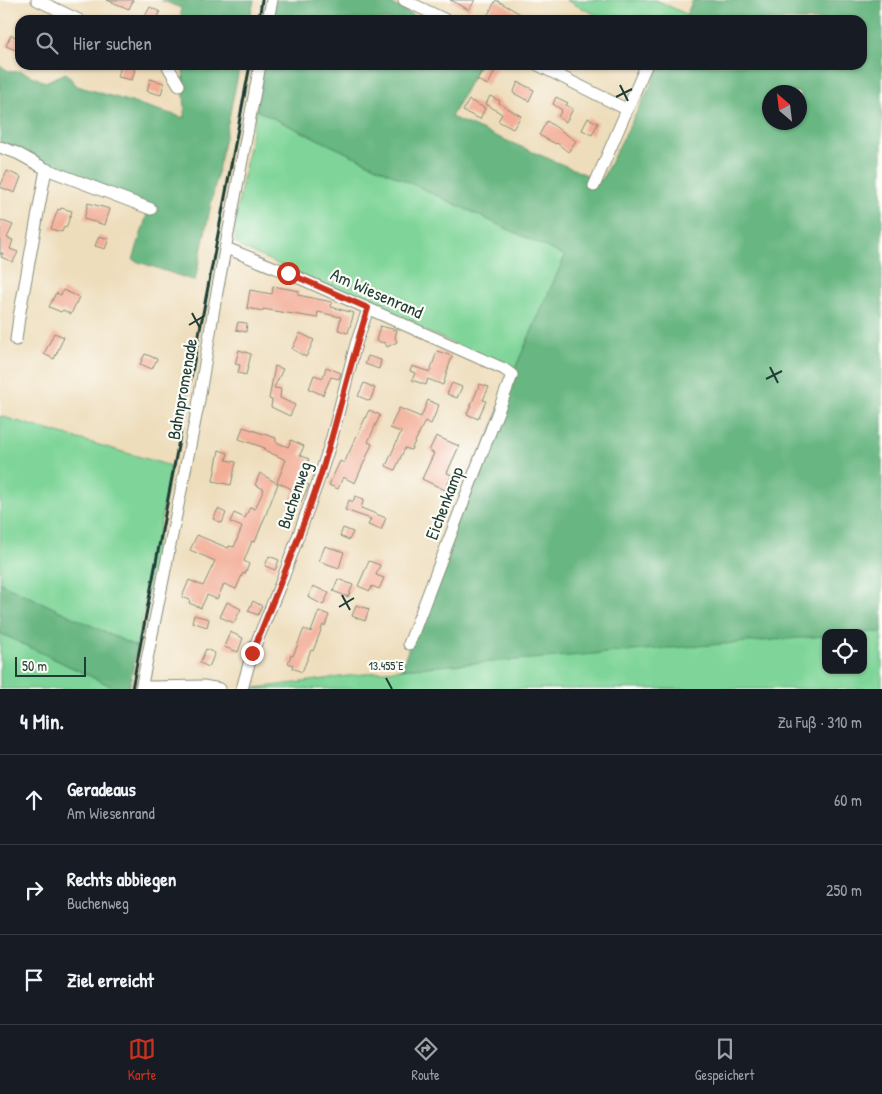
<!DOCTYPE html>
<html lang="de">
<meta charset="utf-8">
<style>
body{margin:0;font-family:"Patrick Hand",sans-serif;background:#20242c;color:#f1f3f6}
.controls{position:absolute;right:15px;bottom:15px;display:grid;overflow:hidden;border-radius:10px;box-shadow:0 1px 4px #0004}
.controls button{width:45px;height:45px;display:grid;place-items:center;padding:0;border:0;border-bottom:1px solid #363941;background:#171b24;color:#f1f3f6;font:25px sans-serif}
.compass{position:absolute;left:762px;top:85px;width:45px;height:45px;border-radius:50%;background:#171b24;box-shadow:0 1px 4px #0004;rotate:332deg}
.scale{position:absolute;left:15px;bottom:12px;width:71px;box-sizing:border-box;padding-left:5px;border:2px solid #1f3d34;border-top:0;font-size:14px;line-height:18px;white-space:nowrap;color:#1f3d34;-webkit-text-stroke:4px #fdfcf7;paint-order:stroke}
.stop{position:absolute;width:15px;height:15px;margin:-11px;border:4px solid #c8321e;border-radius:50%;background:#fff}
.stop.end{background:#c8321e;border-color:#fff;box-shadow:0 1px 5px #0008}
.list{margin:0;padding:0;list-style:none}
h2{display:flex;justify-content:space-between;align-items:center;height:65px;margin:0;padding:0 20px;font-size:21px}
h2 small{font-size:16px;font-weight:400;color:#9ea1a6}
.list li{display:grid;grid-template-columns:32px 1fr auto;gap:15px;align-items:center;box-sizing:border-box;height:90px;padding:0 20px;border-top:1px solid #363941}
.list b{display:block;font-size:19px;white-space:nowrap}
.list p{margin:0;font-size:16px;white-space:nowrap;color:#9ea1a6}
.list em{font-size:16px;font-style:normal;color:#9ea1a6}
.icon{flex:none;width:28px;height:28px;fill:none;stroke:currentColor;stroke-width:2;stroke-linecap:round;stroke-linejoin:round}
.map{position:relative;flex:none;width:882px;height:689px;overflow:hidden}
.search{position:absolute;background:#171b24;box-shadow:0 1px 4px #0004;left:15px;right:15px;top:15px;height:55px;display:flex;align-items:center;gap:12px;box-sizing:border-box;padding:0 18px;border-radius:15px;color:#9ea1a6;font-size:19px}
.sheet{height:335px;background:#171b24}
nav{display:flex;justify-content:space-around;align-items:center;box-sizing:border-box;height:70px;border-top:1px solid #363941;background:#171b24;font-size:14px;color:#9ea1a6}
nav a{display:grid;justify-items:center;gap:2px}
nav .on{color:#c8321e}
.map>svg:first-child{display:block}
.green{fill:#7fd599;stroke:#4f8966;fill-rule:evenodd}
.forest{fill:#67b681;stroke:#437a5a;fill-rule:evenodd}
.building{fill:#f3ad97}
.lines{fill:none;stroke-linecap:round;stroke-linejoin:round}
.street-casing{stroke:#868d78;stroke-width:13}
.street{stroke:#fff;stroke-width:11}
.rail{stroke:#1f3d34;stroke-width:3}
.route{stroke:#c8321e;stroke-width:6}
.ticks{fill:none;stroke:#1f3d34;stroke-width:2}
.labels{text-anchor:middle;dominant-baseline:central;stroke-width:4.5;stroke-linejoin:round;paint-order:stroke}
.street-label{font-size:18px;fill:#1f3d34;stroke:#fdfcf7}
.ticks-label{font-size:12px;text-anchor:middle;fill:#1f3d34;stroke:#fdfcf7;stroke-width:4.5;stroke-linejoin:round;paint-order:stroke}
</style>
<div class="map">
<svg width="882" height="689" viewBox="0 0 882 689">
<rect width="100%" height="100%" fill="#fdfcf7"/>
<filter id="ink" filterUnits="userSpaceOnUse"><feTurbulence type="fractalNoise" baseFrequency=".02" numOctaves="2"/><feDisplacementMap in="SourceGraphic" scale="10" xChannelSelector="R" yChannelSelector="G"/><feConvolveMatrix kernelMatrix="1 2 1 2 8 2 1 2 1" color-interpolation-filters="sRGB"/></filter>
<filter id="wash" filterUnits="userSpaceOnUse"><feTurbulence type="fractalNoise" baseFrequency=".0096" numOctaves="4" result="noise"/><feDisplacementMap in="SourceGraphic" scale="20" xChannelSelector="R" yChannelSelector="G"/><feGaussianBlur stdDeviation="1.12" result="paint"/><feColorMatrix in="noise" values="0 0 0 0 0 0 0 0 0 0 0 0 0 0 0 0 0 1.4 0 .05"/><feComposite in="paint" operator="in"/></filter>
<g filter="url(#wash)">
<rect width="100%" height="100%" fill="#edb"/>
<path class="green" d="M566,0H656L686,14L684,20H606Z
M256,110L565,256L514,371L242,248L236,242L234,227Z
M0,416L171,466L137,647L0,583Z
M882,627V689H249L401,669ZM826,633H863V670H826Z
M0,633L117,689H0Z"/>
<path class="forest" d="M161,0H254L250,20H181V8Z
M276,0H384L423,20H272Z
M693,0H882V632L826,633V636L401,669L512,375L565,256L256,110L264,65H479L451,117L601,181L661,65H862V20H684ZM770,92H800V122H770Z
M183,65H240L195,281L133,260L150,205L48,164L0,142V66L11,72L21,71L45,82L66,73L77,86L185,118Z
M0,583L137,647L129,689H117L0,633Z"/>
<g id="blocks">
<path class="building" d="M107,0H133L129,9Z
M450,0H475L469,10Z
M496,0L531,20H485Z
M150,7L160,12L157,20H149L144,18Z
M11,35L20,39L16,50L6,46Z
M121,65L135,69L132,80L118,77Z
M484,65L496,69L488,85L477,80Z
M150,79L164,83L161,95L147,91Z
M518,82L534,90L529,101L513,93Z
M490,96L500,101L499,103L521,116L513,129L498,121L502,114L486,104Z
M556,97L568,103L566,105L573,109L566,122L558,117L562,110L553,104Z
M469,100L485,108L480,119L463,111Z
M588,118L598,123L592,135L582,130Z
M547,121L576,141L568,152L557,143L556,144L539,135Z
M7,171L21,177L15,193L0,187Z
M88,203L110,209L105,225L84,219Z
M61,208L72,211L66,228L64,227L62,232L51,229L58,209L60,210Z
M0,220L13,225L7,238L13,240L10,249L18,252L13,262L1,257L3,253H1L0,255Z
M99,236L109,239L105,249L95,246Z
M273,286L299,291L298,295L332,302L331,307L354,313L348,333L338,330L341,317L318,312L317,318L263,309V311L247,308L250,290L272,294Z
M63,290L79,297L71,314L63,310L61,312L49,307L56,293L61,295Z
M238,322L247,323L246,332L236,330Z
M380,326L397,330L395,338L397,342L387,347L385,343L376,341Z
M54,333L64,337L54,359L44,354Z
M300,333L314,340L306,357L292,349Z
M239,350L251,354L246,375L238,373L240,365L235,364Z
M437,351L452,356L443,385L428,379L426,385L412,380L415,373L410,371L412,366L430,372Z
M145,354L157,359L152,369L140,364Z
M368,356L381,360L379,369L365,364Z
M275,366L283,369L274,388L281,389L280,398L295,405L290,416L271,407L272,400L269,399Z
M326,367L341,373L339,379L331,377L323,395L309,389L314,375L323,378Z
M364,383L375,388L370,401L358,396Z
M452,383L462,387L457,398L447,394Z
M480,384L489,387L483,400L486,401L478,419L467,414Z
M428,400L439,405L431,424L425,421L411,450L405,448L395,470L386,466L401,432L390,428L399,408L421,417Z
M369,410L380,415L368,442L372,444L355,483L343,477L338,489L329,485L340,461L344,463Z
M243,427L276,438V442L288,447L291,440L304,446L300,455L309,459L299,481L309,485L300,504L290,500L294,490L277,482L286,460L264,450L265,448L239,439Z
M436,436L459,446L447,473L452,475L445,490L422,479L434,453L429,451Z
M219,450L228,453L226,460L236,462L231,485L213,481Z
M260,473L278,484L255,542L252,541L244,561L249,564L245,574L243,573L236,589L224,584L217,599L207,595L201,608L189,603L190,600L182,597L189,580L203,586L215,561L190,550L197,535L228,548L229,546L234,547L242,527L230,522L234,513L245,518L250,507L255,509L264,489L255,485Z
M355,496L364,499L361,508L386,518L381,530L368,525L371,519L345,510L349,500L353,502Z
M218,509L226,513L222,523L213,519Z
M343,528L353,532L349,540L340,536Z
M325,546L344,552L339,568L319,561Z
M269,556L279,560L275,570L265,566Z
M369,561L380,565L376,575L384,578L379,589L372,586L370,591L358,586Z
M338,579L353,585L348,597L333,591Z
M313,586L329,593L323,605L308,597Z
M253,601L262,606L258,615L248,611Z
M227,602L241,609L234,623L220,617Z
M356,605L369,609L365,621L352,616Z
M319,611L329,615L325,626L323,625L313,651L311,650L302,672L292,668L293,665L288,663L291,655L293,656L304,629L311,632Z
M194,615L209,619L207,627L192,622Z
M230,632L243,638L238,652L224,647Z
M206,649L215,653L209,667L200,663Z"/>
</g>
</g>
<g filter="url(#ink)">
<use href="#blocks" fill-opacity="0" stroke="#868d78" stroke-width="1"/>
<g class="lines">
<defs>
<path id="street" d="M37,0L79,20
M404,0L446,20
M268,20L272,0
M167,65L179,85
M538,65L626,109
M0,147L17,153L46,169L151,209
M594,186L646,66
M226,248L288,273L504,369L512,375L409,644
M16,340L19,317L46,169
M142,686L150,687L203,686L220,689
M141,689L198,406L214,308L260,65
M242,689L252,653L283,578L320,476L331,441L356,344L368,309"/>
</defs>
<use href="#street" class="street-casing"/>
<use href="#street" class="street"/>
<path class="rail" d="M259,20L262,0
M132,689L250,65"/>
</g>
</g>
<g class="lines" filter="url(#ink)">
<path class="route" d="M252,653C276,594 301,535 321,474C338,419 350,363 368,308L288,273"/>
</g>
<path class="ticks" d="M620,85L628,101M616,97L632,89M192,313L200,328M189,325L204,316M770,367L778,383M766,379L782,371M342,595L350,610M339,607L354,598M386,678L392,689"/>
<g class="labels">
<g class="street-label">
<text transform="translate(377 293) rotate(24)">Am Wiesenrand</text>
<text transform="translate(182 389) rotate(-80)">Bahnpromenade</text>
<text transform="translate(294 495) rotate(-71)">Buchenweg</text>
<text transform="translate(444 503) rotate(-69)">Eichenkamp</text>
</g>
</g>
<g class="ticks-label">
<text x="386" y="670">13.455°E</text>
</g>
</svg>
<div class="controls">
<button><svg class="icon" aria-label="locate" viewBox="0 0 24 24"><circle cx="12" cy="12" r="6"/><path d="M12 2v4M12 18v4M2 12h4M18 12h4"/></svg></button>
</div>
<svg class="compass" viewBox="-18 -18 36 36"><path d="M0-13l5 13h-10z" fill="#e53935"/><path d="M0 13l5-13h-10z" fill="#9ea1a6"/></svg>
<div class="scale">50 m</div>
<div class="stop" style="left:288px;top:273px"></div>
<div class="stop end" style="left:252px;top:653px"></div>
<div class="search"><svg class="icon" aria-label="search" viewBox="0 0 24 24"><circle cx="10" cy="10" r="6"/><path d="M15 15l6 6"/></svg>Hier suchen</div>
</div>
<section class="sheet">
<h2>4 Min.<small>Zu Fuß · 310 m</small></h2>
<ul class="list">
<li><svg class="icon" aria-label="ahead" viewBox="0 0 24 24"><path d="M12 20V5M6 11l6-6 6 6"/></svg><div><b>Geradeaus</b><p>Am Wiesenrand</p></div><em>60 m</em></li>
<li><svg class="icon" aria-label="right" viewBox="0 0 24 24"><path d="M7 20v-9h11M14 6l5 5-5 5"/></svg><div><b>Rechts abbiegen</b><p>Buchenweg</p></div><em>250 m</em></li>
<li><svg class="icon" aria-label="arrive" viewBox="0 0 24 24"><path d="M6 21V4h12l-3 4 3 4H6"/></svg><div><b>Ziel erreicht</b></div></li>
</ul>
</section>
<nav>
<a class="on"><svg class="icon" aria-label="map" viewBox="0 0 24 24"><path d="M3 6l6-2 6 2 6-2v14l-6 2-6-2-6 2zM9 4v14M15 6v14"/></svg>Karte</a>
<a><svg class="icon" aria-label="directions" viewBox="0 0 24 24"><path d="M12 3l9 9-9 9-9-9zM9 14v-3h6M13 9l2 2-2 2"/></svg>Route</a>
<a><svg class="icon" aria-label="saved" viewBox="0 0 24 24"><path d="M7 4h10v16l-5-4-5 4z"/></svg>Gespeichert</a>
</nav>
